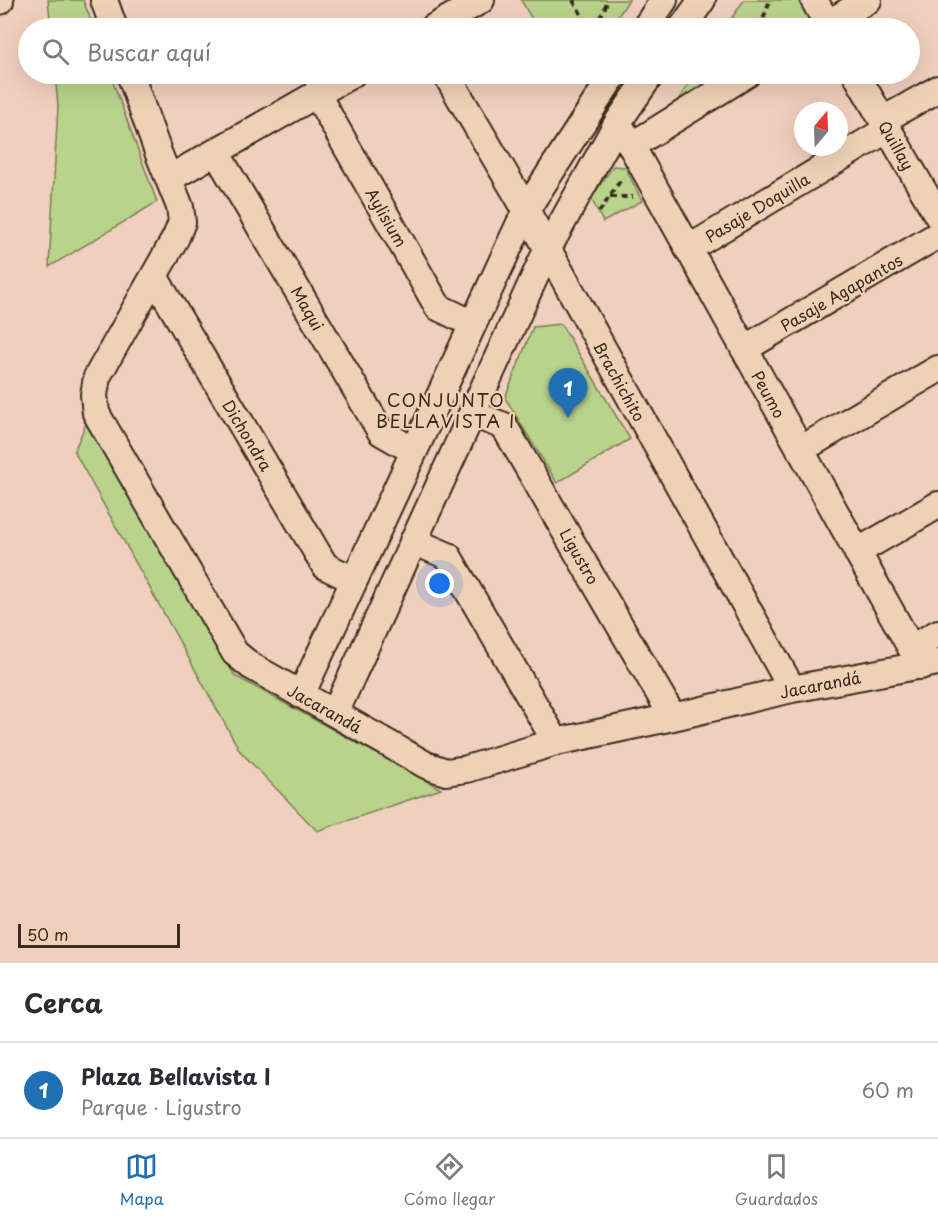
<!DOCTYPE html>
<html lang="es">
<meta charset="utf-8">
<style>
body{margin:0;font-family:"Playpen Sans",sans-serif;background:#f2f2f3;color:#2b2b33}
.compass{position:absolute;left:794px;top:102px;width:54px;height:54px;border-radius:50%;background:#fff;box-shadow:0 6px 24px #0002;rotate:19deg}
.scale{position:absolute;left:18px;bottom:15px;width:162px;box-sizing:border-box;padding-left:6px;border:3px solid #3b2a1e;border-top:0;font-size:16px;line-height:21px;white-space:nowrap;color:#3b2a1e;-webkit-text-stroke:4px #efd2b5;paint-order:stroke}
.you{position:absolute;left:440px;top:584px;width:21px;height:21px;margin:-15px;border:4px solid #fff;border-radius:50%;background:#1a73e8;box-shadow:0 0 0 9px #1a73e833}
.badge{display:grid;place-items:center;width:39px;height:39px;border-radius:50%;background:#1f6fb2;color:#fff;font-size:20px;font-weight:700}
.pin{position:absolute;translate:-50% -50px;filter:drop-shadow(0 2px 3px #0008)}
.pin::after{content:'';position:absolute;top:32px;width:21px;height:18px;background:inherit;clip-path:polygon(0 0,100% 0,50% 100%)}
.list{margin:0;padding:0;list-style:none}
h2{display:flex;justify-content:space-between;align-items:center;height:78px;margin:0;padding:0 24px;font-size:26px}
h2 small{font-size:20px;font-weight:400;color:#7c7c81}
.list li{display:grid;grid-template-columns:39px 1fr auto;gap:18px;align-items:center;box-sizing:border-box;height:96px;padding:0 24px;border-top:2px solid #e1e1e2}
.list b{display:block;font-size:22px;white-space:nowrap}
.list p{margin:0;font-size:20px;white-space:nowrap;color:#7c7c81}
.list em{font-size:20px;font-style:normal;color:#7c7c81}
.icon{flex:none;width:33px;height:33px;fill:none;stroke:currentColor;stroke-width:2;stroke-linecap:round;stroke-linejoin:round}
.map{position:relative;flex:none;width:938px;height:963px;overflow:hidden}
.search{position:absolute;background:#fff;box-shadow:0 6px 24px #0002;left:18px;right:18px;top:18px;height:66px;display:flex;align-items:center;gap:15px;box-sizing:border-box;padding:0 21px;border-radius:33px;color:#7c7c81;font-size:22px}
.sheet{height:174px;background:#fff}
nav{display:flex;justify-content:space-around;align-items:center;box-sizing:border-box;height:84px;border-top:2px solid #e1e1e2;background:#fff;font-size:16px;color:#7c7c81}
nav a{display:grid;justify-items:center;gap:3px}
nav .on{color:#1f6fb2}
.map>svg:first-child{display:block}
.green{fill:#b9d38b;stroke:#7a7e54;stroke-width:1.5}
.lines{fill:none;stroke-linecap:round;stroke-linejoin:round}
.minor-casing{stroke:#3b2a1e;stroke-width:30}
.path{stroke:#3b2a1e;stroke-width:4;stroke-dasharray:6 4.5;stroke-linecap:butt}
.minor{stroke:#efd2b5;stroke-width:26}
.labels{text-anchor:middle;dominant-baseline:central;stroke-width:4.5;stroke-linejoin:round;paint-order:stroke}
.street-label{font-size:16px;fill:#3b2a1e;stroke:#efd2b5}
.neighbourhood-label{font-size:18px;letter-spacing:1.5px;fill:#3b2a1e;stroke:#efd2b5}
</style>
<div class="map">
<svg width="938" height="963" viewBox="0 0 938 963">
<rect width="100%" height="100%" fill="#f0cfbe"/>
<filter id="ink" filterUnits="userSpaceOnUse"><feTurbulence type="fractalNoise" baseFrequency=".0167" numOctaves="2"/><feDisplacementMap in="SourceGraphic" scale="12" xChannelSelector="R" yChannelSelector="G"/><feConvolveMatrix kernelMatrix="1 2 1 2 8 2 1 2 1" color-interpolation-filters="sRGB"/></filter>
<g filter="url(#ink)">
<path class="green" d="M48,0H83L94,28H51Z
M521,0H629L610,28H537Z
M744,0H798L811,23L803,28H725Z
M55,74H110L157,202L49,267L58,106Z
M695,74H731L670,112Z
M613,166L625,167L642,201L603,222L591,198Z
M561,324L630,439L557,483L505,398L533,327Z
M86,424L235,676L441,789L317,831L240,751L74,451Z"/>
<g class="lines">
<defs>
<path id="minor" d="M104,0L114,28
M814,0L830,28
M0,1V0
M433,28L481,0
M645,28L664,0
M682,28L702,0
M820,28L868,0
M130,74L158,152L180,207L182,222L176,237L97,377L94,395L96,413L235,653L251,666L426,765L446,772L467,769L556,742L673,717L792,689L938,662
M446,74L526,210L792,689
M856,74L938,216
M316,93L438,307L473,324
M883,120L938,89
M618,122L921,666
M631,146L747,74
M216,152L381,432L414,451
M170,178L352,74
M688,249L888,129
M154,276L325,566L354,580
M744,349L938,235
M472,414L504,426L673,717
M800,450L938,369
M413,541L448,556L556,742
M857,552L938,505
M911,648L938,633
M301,695L526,210L614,74
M335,713L547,250L618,122L651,74"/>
</defs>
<use href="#minor" class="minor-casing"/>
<path class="path" d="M573,0L589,28
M596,28L608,0
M760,28L798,25
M760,28L770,0
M578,74L577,76L584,82
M610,197H633
M599,212L622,178"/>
<use href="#minor" class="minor"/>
</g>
</g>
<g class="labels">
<g class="street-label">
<text transform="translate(897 145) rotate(60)">Quillay</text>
<text transform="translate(757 207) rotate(-31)">Pasaje Doquilla</text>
<text transform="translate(387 217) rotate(60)">Aylisium</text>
<text transform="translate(841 292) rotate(-30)">Pasaje Agapantos</text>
<text transform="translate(308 308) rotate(60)">Maqui</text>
<text transform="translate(620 381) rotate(61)">Brachichito</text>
<text transform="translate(769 394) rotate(61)">Peumo</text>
<text transform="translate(248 435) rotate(59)">Dichondra</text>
<text transform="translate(580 556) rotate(60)">Ligustro</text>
<text transform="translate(820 684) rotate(-11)">Jacarandá</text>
<text transform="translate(325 708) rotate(29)">Jacarandá</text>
</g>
<g class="neighbourhood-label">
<text x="446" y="399">CONJUNTO<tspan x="446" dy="21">BELLAVISTA I</tspan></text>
</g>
</g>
</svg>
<svg class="compass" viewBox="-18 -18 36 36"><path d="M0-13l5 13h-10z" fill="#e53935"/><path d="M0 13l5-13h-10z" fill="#7c7c81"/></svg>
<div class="scale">50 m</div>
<div class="you"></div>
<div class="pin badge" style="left:568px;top:418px">1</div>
<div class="search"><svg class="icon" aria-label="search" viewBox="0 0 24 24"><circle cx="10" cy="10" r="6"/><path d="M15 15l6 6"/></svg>Buscar aquí</div>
</div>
<section class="sheet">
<h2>Cerca<small></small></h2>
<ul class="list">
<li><span class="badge">1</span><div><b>Plaza Bellavista I</b><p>Parque · Ligustro</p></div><em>60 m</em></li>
</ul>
</section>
<nav>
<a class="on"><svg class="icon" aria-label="map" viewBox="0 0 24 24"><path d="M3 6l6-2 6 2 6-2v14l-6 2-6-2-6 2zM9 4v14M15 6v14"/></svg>Mapa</a>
<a><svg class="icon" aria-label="directions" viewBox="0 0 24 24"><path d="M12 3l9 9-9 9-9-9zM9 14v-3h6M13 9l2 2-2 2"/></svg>Cómo llegar</a>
<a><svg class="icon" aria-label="saved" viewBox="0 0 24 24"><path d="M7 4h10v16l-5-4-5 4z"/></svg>Guardados</a>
</nav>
